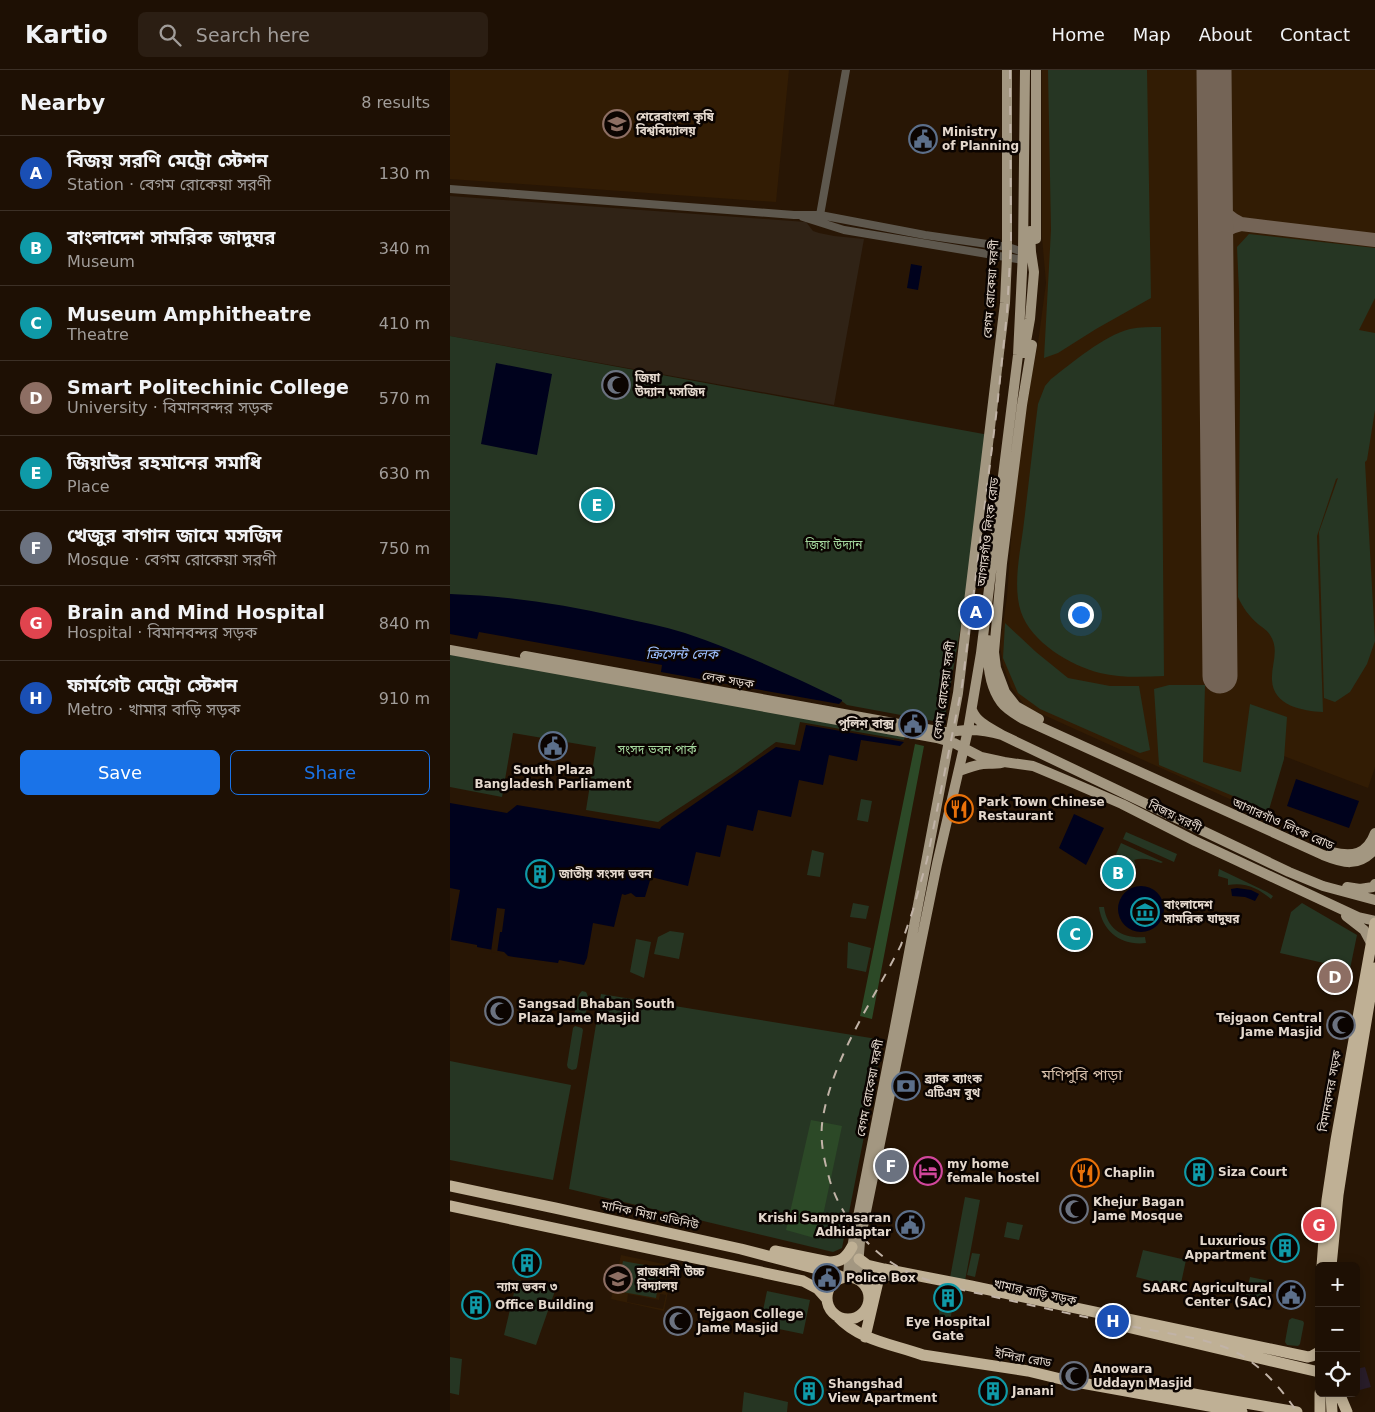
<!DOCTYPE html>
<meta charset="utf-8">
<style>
body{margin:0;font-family:"DejaVu Sans","Noto Sans Bengali",sans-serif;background:#2b1e13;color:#f1f3f6}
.controls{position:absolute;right:15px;bottom:15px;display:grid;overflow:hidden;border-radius:8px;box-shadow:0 2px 12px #0003}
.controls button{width:45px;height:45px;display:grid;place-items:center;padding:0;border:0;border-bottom:1px solid #3c3026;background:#1e1004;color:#f1f3f6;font:25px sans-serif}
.you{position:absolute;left:630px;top:544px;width:18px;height:18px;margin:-12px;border:4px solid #fff;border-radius:50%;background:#1a73e8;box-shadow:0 0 0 8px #1a73e833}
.badge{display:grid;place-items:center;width:32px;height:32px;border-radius:50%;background:#1a73e8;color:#fff;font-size:16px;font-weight:700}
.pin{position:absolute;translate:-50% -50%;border:2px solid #fff;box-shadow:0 1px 5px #0006}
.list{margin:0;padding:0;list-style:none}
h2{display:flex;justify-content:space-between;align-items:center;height:65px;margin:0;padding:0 20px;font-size:21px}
h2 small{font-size:16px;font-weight:400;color:#a19d9a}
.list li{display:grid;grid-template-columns:32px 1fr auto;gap:15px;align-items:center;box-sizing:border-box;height:75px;padding:0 20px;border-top:1px solid #3c3026}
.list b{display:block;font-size:19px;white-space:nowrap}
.list p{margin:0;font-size:16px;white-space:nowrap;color:#a19d9a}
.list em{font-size:16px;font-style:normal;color:#a19d9a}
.actions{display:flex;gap:10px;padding:15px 20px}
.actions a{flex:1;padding:11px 0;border:1px solid #1a73e8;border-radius:8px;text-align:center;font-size:18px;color:#1a73e8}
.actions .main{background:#1a73e8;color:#fff}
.icon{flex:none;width:28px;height:28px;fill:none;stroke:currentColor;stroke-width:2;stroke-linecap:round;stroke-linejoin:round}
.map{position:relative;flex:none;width:925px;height:1342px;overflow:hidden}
header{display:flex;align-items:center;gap:30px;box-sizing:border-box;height:70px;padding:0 25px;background:#1e1004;border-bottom:1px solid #3c3026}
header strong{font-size:24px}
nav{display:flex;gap:28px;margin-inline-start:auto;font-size:18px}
.search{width:350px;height:45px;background:#2b1e13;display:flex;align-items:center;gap:12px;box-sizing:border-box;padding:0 18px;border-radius:8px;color:#a19d9a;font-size:19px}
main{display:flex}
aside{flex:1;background:#1e1004}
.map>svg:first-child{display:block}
.commercial{fill:#302316}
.built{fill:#321c04;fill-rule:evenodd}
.medical{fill:#291d2a}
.green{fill:#263623}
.forest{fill:#2c4927}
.water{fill:#00021d}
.pier{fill:#281605}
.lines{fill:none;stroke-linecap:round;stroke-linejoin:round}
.taxiway{stroke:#746456;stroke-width:14}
.runway{stroke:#746456;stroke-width:35}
.minor{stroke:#5e584e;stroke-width:8}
.major{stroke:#a39781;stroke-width:10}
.highway{stroke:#bfb095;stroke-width:11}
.rail{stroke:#c1b3a7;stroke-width:2;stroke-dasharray:9 9;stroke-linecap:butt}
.labels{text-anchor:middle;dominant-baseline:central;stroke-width:5;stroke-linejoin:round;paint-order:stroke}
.poi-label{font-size:12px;font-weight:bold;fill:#e4d8cd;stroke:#0b0401;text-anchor:start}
.street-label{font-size:12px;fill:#e4d8cd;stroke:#0b0401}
.park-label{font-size:12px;fill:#a5d89e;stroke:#0b0401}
.water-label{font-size:14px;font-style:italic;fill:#9ec1ff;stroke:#0b0401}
.quarter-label{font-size:15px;fill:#d7bfaa;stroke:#0b0401}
</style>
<header>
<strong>Kartio</strong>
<div class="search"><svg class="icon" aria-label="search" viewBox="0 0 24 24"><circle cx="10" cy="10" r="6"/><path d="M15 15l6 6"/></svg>Search here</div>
<nav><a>Home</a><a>Map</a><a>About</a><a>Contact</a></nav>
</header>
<main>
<aside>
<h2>Nearby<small>8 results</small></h2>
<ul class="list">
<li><span class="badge" style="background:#1a4fb4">A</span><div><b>বিজয় সরণি মেট্রো স্টেশন</b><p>Station · বেগম রোকেয়া সরণী</p></div><em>130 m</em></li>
<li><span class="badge" style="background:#0f9aa8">B</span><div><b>বাংলাদেশ সামরিক জাদুঘর</b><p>Museum</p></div><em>340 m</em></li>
<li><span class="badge" style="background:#0f9aa8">C</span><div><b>Museum Amphitheatre</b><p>Theatre</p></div><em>410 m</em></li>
<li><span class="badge" style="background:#8d6e63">D</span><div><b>Smart Politechinic College</b><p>University · বিমানবন্দর সড়ক</p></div><em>570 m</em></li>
<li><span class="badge" style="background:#0f9aa8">E</span><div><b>জিয়াউর রহমানের সমাধি</b><p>Place</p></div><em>630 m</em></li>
<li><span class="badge" style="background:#6b7280">F</span><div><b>খেজুর বাগান জামে মসজিদ</b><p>Mosque · বেগম রোকেয়া সরণী</p></div><em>750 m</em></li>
<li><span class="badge" style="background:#e0444e">G</span><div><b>Brain and Mind Hospital</b><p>Hospital · বিমানবন্দর সড়ক</p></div><em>840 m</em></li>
<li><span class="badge" style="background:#1a4fb4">H</span><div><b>ফার্মগেট মেট্রো স্টেশন</b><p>Metro · খামার বাড়ি সড়ক</p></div><em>910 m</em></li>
</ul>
<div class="actions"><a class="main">Save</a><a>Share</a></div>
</aside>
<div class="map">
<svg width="925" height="1342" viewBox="0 0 925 1342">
<rect width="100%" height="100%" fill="#281605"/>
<path class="commercial" d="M0,126L356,152L363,161L369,163L384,166L414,169L384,335L0,266Z"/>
<path class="built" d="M0,0H339L326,132L0,109Z
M592,0H925V697L918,718L831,685L815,745L576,637L561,617L553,595L550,575L557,527L564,429L577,330L588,273L596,213L592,167Z
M880,900L893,902L890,915L878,913Z
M171,1185L223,1196L214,1241L161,1229ZM213,1198L221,1200L217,1220L209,1218ZM178,1224L209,1230L210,1224L216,1225L213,1239L177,1232Z"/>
<path class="medical" d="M915,1297L921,1317L906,1321V1299Z"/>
<path class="green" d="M598,0H697L701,228L646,259L608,283L594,288L601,160Z
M799,164L925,178V228L909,260L925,263V340L917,390L915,392L925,571L917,594L900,622L885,632L874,628L869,462L888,408L886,409L867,466L873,642C853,641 823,636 822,610C821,594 830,580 820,565C818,561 812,557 808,554C799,546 793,538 788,527L790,322L789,221L787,177Z
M711,257L714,606C693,607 670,608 650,603C621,596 581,572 571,542C562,515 571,479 574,452C579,412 583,373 588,334L595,316L601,309C622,293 653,266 680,259C690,257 701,257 711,257Z
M0,266L539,365L515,532L494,653L397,635L389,629L0,524Z
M555,553L586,582L618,608L660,616H689L700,680L690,683L590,639L568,623L553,588Z
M0,582L455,666L454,670L350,652L345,675L326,672L283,703L208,752L136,740L146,677L63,663L52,727L0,717Z
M719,615H755L753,692L791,702L800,634L837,647L834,689L818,743L783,726L709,695L704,619Z
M411,729L422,731L418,752L407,750Z
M676,762L727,784L724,792L673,769Z
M671,773L713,792L711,793C702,790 693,787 684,790L686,795L679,797L665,805L658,802Z
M362,780L374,783L370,807L357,805Z
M769,799L817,822L823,826L821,829C808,818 795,812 778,815V809L768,806Z
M403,833L419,836L416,849L400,847Z
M852,833L907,865L900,899L830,883L841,842Z
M649,837H654C657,860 674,869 695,867L696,873C672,876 652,862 649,837Z
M220,861L234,863L229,889L204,884L208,867Z
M186,869L201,872L194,908L180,902Z
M398,872L421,878L416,902L397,898Z
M132,921L136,922C140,928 137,941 134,947L130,948L125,946C124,939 127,925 132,921Z
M151,924L433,970L392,1178L383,1182L119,1119Z
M125,956L132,958L133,960L127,997L126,999L122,1000L118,998L117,995L123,958Z
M0,991L121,1015L103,1110L0,1090Z
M515,1127L530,1130L515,1211L500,1208Z
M557,1152L573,1155L569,1170L554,1167Z
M693,1180L736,1190L730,1218L686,1207Z
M522,1183L530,1184L525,1207L517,1205Z
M173,1191L211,1198L206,1228L167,1221Z
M800,1207L824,1212L820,1230L796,1225Z
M67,1210L106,1218L86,1275L54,1265Z
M317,1221L360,1230L353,1264L310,1255Z
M497,1230H498L497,1233L502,1238L501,1246L497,1250L490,1247L489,1242L491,1235L496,1232Z
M842,1248L853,1251L854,1253L850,1274L848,1276L837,1275L835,1272L839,1250Z
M0,1287L12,1289L9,1325L0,1323Z
M294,1322L338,1332L337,1342H292Z"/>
<path class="forest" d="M465,674L474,676L422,949L410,946Z
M361,1050L392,1056L368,1169L336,1160Z"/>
<path class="water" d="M461,194L472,196L468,220L457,218Z
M46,293L102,304L87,385L31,374Z
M0,524C57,526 113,534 169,547C191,552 213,556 235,563C289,581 340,605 392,630V631L389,634L211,602L212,595L29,562L27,569L0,564Z
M356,655L454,672L450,676L411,670L407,691L379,685L373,715L349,710L341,747L308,740L303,761L277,755L270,787L246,782L238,816L201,807L195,827H186L181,823L175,825L172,824L164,857L143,853L137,888L134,895L109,890L108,893L64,887L58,886L54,882L27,877V875L1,870L10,820L0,818V733L57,743L67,735L210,759L211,757L326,677L350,681Z
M846,709L909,731L899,758L837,736Z
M624,744L654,758L636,795L609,778Z
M668 839a23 23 0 1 1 46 0a23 23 0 1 1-46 0Z
M787,818L801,820L809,824L805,831L795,827L782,826L781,819Z"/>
<path class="pier" d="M47,838L55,839L52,862H50L47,883L41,882Z"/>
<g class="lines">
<path class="taxiway" d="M766,131C771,142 780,149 791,154
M766,172C771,161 780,156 791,154L925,170"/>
<path class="runway" d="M764,0L770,606"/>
<path class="minor" d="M0,119L344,145H370L475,165L558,177L573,182
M353,147L394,160L573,190
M368,148L370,145L396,0"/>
<path class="major" d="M586,0V169
M582,275L572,335L552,493L544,582L546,598L555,622L566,636L589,649
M574,283L580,249L584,202L581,182L580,161
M538,570C537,590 539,616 551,632C556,639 565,644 573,649L873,785C893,793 908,798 925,779
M0,580L487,668L504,673L531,687L554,692
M75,586L493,662C504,662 509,660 519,660C530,660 542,662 552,665
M522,640C527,653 541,658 552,665L839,802L873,816L925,830
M509,701C517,698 525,695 533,694C540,693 548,695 554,692L583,696L614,709L672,734L745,771L908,847L925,851
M882,782C902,787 917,785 925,763
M897,817L910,819L923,817L925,814
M896,846L914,860L921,873
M398,1207L399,1193L444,962L508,623L555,233L557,187V0
M407,1209L410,1171L487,794L518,660L531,583L568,285L573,182L575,0"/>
<path class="highway" d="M0,1116L105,1138L291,1179L379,1202L392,1207
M0,1136L353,1211L368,1219L376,1228
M325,1181L379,1192C391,1192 396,1188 402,1177
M409,1189L417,1195L434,1199L521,1216L858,1287L862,1286L869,1282
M872,1196L877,1130L886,1070L925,853
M881,1196L888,1125L898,1060L925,898
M377 1228a21 21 0 1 1 42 0a21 21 0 1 1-42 0Z
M413,1213L429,1207L433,1204L444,1206
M387,1246C410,1271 443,1274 473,1285L578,1301L615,1310L792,1342
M660,1253L869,1302
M415,1267L429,1207
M672,1315H692L847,1342
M881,1323L882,1342
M889,1323L897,1342
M870,1342V1323"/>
<path class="rail" d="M560,0L561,172L557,242L547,338L512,616L477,790L463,840L451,875C423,931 384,985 373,1047C369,1069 374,1090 380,1111C391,1147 419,1181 452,1199C478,1213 508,1219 536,1225C588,1237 639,1248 690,1258C719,1264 749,1267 777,1278C806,1290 830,1316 847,1342"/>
</g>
<defs>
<symbol id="university-ring" viewBox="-11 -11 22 22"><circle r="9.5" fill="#0b0401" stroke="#8d6e63" stroke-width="1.5"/><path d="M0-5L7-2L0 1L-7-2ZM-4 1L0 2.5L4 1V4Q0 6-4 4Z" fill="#8d6e63"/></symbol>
<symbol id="civic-ring" viewBox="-11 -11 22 22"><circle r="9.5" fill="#0b0401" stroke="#5c6f8a" stroke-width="1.5"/><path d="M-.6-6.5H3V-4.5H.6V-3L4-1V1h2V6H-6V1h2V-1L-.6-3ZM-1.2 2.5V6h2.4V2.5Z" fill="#5c6f8a"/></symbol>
<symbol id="mosque-ring" viewBox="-11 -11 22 22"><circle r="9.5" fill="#0b0401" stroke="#6b7280" stroke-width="1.5"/><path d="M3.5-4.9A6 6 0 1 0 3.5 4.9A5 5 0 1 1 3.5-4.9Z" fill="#6b7280"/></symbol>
<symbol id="restaurant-ring" viewBox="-11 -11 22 22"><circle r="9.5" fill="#0b0401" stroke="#e8710a" stroke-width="1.5"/><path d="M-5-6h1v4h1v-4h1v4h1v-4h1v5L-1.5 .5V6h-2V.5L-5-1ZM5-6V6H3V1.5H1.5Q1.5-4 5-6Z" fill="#e8710a"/></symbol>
<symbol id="building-ring" viewBox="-11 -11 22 22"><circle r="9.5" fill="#0b0401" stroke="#0f9aa8" stroke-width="1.5"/><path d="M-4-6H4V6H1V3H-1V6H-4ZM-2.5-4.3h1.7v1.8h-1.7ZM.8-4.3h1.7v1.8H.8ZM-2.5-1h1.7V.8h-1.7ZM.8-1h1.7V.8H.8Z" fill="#0f9aa8"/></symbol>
<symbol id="museum-ring" viewBox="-11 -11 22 22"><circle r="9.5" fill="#0b0401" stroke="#0f9aa8" stroke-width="1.5"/><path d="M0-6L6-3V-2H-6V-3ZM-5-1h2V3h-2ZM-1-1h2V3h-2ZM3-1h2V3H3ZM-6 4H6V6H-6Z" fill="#0f9aa8"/></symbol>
<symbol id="bank-ring" viewBox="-11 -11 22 22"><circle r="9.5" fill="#0b0401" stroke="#5c6f8a" stroke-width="1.5"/><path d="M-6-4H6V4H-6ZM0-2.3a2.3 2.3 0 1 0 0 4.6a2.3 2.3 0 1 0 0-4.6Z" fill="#5c6f8a"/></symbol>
<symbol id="hotel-ring" viewBox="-11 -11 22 22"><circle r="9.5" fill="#0b0401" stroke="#d1479c" stroke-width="1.5"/><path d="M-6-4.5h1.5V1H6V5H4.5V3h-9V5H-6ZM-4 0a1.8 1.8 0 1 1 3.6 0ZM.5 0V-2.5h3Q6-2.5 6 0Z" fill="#d1479c"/></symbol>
<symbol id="school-ring" viewBox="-11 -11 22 22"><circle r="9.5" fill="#0b0401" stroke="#8d6e63" stroke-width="1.5"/><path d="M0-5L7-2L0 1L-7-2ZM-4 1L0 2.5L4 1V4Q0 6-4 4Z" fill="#8d6e63"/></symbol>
</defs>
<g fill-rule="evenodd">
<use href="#university-ring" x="151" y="38" width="32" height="32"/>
<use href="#civic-ring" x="457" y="53" width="32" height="32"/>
<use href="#mosque-ring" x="150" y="299" width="32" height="32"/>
<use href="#civic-ring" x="447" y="638" width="32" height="32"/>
<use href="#civic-ring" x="87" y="660" width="32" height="32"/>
<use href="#restaurant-ring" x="493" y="723" width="32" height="32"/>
<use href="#building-ring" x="74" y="788" width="32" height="32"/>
<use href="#museum-ring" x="679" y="826" width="32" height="32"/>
<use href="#mosque-ring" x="33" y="925" width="32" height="32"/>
<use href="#mosque-ring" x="875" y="939" width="32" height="32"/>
<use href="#bank-ring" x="440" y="1000" width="32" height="32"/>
<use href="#hotel-ring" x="462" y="1085" width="32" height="32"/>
<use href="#building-ring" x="733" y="1086" width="32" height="32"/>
<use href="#restaurant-ring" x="619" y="1087" width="32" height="32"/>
<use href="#mosque-ring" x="608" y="1123" width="32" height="32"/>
<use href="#civic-ring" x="444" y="1139" width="32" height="32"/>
<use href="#building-ring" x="819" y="1162" width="32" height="32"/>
<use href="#building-ring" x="61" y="1177" width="32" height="32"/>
<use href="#civic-ring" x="361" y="1192" width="32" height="32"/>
<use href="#school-ring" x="152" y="1193" width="32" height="32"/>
<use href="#civic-ring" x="825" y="1209" width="32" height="32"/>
<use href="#building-ring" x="482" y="1212" width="32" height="32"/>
<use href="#building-ring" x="10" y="1219" width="32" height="32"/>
<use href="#mosque-ring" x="212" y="1235" width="32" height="32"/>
<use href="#mosque-ring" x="608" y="1290" width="32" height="32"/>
<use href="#building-ring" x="343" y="1305" width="32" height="32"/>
<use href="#building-ring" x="527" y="1305" width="32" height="32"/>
</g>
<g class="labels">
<g class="poi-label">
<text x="186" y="47">শেরেবাংলা কৃষি<tspan x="186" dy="14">বিশ্ববিদ্যালয়</tspan></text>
<text x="492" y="62">Ministry<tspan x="492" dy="14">of Planning</tspan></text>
<text x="185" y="308">জিয়া<tspan x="185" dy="14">উদ্যান মসজিদ</tspan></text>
<text x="444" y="654" text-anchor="end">পুলিশ বাক্স</text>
<text x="103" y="700" text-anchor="middle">South Plaza<tspan x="103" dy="14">Bangladesh Parliament</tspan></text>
<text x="528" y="732">Park Town Chinese<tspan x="528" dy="14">Restaurant</tspan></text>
<text x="109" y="804">জাতীয় সংসদ ভবন</text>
<text x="714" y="835">বাংলাদেশ<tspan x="714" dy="14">সামরিক যাদুঘর</tspan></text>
<text x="68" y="934">Sangsad Bhaban South<tspan x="68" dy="14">Plaza Jame Masjid</tspan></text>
<text x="872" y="948" text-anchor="end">Tejgaon Central<tspan x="872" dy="14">Jame Masjid</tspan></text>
<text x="475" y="1009">ব্র্যাক ব্যাংক<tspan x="475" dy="14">এটিএম বুথ</tspan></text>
<text x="497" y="1094">my home<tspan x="497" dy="14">female hostel</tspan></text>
<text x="768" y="1102">Siza Court</text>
<text x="654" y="1103">Chaplin</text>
<text x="643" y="1132">Khejur Bagan<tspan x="643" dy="14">Jame Mosque</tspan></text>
<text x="441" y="1148" text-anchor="end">Krishi Samprasaran<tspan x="441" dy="14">Adhidaptar</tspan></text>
<text x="816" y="1171" text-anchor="end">Luxurious<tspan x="816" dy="14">Appartment</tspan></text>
<text x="187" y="1202">রাজধানী উচ্চ<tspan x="187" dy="14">বিদ্যালয়</tspan></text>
<text x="396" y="1208">Police Box</text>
<text x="77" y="1217" text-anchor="middle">ন্যাম ভবন ৩</text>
<text x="822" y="1218" text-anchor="end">SAARC Agricultural<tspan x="822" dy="14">Center (SAC)</tspan></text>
<text x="45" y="1235">Office Building</text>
<text x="247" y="1244">Tejgaon College<tspan x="247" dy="14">Jame Masjid</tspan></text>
<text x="498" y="1252" text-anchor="middle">Eye Hospital<tspan x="498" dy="14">Gate</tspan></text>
<text x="643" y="1299">Anowara<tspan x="643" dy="14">Uddayn Masjid</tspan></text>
<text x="378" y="1314">Shangshad<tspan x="378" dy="14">View Apartment</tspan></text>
<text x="562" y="1321">Janani</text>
</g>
<g class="street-label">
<text transform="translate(541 219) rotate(-86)">বেগম রোকেয়া সরণী</text>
<text transform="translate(538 462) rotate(-83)">আগারগাঁও লিংক রোড</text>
<text transform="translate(278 610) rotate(10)">লেক সড়ক</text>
<text transform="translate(494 620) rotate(-82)">বেগম রোকেয়া সরণী</text>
<text transform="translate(725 746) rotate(26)">বিজয় সরণী</text>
<text transform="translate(833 754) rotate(24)">আগারগাঁও লিংক রোড</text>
<text transform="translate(420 1018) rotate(-79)">বেগম রোকেয়া সরণী</text>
<text transform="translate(880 1021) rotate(-80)">বিমানবন্দর সড়ক</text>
<text transform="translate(200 1145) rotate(12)">মানিক মিয়া এভিনিউ</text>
<text transform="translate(585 1222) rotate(12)">খামার বাড়ি সড়ক</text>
<text transform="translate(573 1288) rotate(10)">ইন্দিরা রোড</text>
</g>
<g class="park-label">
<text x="384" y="475">জিয়া উদ্যান</text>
<text x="207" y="680">সংসদ ভবন পার্ক</text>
</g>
<g class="water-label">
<text x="232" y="584">ক্রিসেন্ট লেক</text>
</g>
<g class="quarter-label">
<text x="632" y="1005">মণিপুরি পাড়া</text>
</g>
</g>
</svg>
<div class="controls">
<button>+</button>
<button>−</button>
<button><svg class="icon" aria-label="locate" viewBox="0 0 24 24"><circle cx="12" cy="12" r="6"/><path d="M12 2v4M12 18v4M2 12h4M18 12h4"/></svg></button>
</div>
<div class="you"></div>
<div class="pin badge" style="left:526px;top:542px;background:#1a4fb4">A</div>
<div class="pin badge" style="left:668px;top:803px;background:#0f9aa8">B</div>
<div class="pin badge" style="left:625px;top:864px;background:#0f9aa8">C</div>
<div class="pin badge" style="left:885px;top:907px;background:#8d6e63">D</div>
<div class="pin badge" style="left:147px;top:435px;background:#0f9aa8">E</div>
<div class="pin badge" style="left:441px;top:1096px;background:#6b7280">F</div>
<div class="pin badge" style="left:869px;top:1155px;background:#e0444e">G</div>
<div class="pin badge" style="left:663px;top:1251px;background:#1a4fb4">H</div>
</div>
</main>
